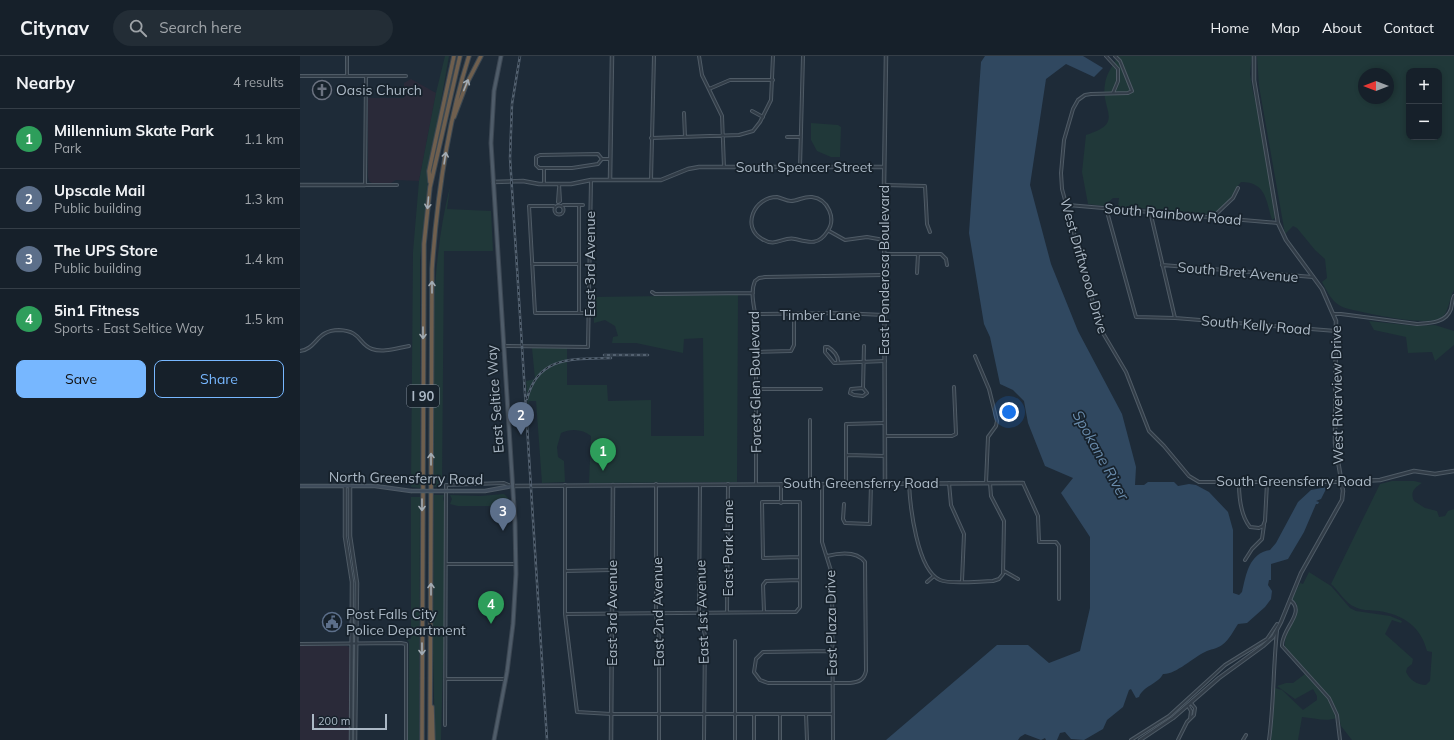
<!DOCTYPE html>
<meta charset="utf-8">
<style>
body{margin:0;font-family:Mulish,sans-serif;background:#232d36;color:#f1f3f6}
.controls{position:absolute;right:12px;top:12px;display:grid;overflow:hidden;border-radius:8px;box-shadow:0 2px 6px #0003}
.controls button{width:36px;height:36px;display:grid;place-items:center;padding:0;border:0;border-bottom:1px solid #353e47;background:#16202a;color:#f1f3f6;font:20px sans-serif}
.compass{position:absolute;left:1058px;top:12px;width:36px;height:36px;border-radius:50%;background:#16202a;box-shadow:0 2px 6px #0003;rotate:270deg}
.scale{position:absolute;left:12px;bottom:10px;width:75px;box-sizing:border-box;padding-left:4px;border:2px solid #abb8c5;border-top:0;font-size:11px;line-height:14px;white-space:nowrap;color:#abb8c5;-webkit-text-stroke:3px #17222c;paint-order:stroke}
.you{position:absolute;left:709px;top:356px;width:14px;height:14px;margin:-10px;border:3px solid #fff;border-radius:50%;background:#1a73e8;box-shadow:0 0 0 6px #1a73e833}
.badge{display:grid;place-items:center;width:26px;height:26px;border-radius:50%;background:#77b7ff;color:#fff;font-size:13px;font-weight:700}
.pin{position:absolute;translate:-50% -33px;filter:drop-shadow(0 1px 2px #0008)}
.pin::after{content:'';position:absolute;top:21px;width:14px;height:12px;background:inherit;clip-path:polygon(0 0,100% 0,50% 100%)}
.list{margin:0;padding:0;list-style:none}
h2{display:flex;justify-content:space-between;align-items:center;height:52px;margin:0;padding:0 16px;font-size:17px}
h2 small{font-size:13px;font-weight:400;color:#9ea3a8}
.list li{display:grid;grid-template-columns:26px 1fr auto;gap:12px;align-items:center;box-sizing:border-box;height:60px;padding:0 16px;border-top:1px solid #353e47}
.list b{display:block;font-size:15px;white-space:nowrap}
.list p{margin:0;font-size:13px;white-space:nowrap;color:#9ea3a8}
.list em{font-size:13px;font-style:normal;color:#9ea3a8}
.actions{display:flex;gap:8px;padding:12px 16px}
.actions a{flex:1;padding:9px 0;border:1px solid #77b7ff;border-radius:8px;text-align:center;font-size:14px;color:#77b7ff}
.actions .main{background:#77b7ff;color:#111}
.icon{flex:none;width:22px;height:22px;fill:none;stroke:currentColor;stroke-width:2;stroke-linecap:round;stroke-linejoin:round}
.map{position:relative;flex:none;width:1154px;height:684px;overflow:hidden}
header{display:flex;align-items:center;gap:24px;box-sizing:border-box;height:56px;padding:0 20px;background:#16202a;border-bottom:1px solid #353e47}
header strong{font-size:19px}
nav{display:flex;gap:22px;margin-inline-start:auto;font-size:14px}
.search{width:280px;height:36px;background:#232d36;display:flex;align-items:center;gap:10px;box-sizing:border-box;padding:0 14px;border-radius:22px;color:#9ea3a8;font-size:15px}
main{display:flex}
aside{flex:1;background:#16202a}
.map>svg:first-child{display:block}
.medical{fill:#2a2a39}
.green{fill:#203839;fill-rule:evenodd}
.water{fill:#304860}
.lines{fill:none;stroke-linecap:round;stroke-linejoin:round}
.minor-casing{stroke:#4f5b66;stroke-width:4}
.tertiary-casing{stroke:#4f5b66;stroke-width:4.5}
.secondary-casing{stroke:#4f5b66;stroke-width:4.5}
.primary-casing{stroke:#3b4652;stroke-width:5}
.motorway-casing{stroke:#3c4852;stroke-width:5.5}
.minor{stroke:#323d48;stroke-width:2}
.tertiary{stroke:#323d48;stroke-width:2.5}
.secondary{stroke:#3f4c5b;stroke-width:2.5}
.primary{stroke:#4f5c69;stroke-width:3}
.motorway{stroke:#6f5f4e;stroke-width:3.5}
.rail-casing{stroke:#536170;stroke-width:2.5}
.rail{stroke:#17222c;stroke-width:1;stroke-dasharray:3;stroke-linecap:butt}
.secondary-bridge-casing{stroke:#4f5b66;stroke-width:4.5;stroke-linecap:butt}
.secondary-bridge{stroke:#3f4c5b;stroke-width:2.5}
.oneway{stroke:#a2abb3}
.labels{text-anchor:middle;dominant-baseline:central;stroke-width:3.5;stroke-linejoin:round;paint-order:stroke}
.shield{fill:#17222c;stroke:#7f8b97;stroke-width:1}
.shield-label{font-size:13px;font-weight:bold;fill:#abb8c5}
.poi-label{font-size:14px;fill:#abb8c5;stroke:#17222c;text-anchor:start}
.street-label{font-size:14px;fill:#abb8c5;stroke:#17222c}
.water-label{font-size:15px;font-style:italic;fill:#698bab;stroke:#17222c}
</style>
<header>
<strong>Citynav</strong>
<div class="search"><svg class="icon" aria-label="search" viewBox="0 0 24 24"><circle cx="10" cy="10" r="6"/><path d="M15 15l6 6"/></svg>Search here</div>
<nav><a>Home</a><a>Map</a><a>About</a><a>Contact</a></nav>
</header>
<main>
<aside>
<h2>Nearby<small>4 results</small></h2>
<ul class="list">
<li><span class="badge" style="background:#2e9e5b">1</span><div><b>Millennium Skate Park</b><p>Park</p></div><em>1.1 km</em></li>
<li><span class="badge" style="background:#5c6f8a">2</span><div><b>Upscale Mail</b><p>Public building</p></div><em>1.3 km</em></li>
<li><span class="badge" style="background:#5c6f8a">3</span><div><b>The UPS Store</b><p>Public building</p></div><em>1.4 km</em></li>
<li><span class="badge" style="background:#2e9e5b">4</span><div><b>5in1 Fitness</b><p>Sports · East Seltice Way</p></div><em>1.5 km</em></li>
</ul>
<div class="actions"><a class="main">Save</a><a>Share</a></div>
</aside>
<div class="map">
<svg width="1154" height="684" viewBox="0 0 1154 684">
<rect width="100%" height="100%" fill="#1e2b38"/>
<path class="medical" d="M111,23L136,37L119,125L96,124L91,127H72L69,125L68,121V42H104V27Z
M0,590H47L50,592L49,684H0Z"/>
<path class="green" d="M145,0H149L130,107L120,205V432L111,431L113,196L119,125L136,37Z
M818,0H952L950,18L953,36L959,58L975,162L972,164C966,144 966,126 941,126L937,131L939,133L936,140L929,148L916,159L867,154L818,151L819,142H813L804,150L788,148L782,116L786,79C826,67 800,54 805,28C806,18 813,9 818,0Z
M957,0H1154V234C1149,242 1149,257 1141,262C1124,271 1068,257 1049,253C1034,250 1029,239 1022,226L1027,222L1025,203L1015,194L997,172L993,170L985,178L959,30ZM1109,15H1139V81H1109ZM1064,18H1088V42H1064Z
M511,67L538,69L541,71L540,101H531L517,95L511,84Z
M150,131L147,153L191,155L193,195H144L142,431H134C134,334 126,225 150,131Z
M438,239L437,426L289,427L291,380C283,373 271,372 261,377L257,391L258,401L264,405L265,426L242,427L236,345H229L228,350L226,325L235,323L232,292L267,291V329H307L308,345L351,344V380H404L403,282L384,283L383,297L336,287H312L313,281L318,280L315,270L305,264L294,267L293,241Z
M1069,265L1115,270L1135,269L1154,275V289L1135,305L1132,296L1108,297L1106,281L1074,274Z
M1092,425H1114L1122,427C1114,432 1110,436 1114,445L1125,452L1137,455L1139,461L1145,460L1148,455L1154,453V684H1052L1041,670L1038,657L1026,637L1002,612L998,605L985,594C983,575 997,566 997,548L992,543L1000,527L1003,528L1009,516L1031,530L1050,552L1056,555L1090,560L1102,565L1101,567L1092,564L1085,578L1113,603L1112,608L1107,612L1106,616C1110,624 1117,629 1126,629L1130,625L1132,596L1127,595C1121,571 1104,559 1079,555C1071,554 1063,555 1055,551C1045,547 1039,535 1031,528L1080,428Z
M204,438L208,442L209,450H158L150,448L152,443L150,439L180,440Z
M134,439H144L143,443L145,448L144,600L143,606L141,684H135L133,598Z
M111,441H120L119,684H108L109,586L106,583H111Z
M1005,618L1028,643L1037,662C1025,666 1015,662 1002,661L998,684H971L975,632L982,634L1003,654L1017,644V640L1013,633L995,643L977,630L986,627H993Z"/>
<path class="water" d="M685,0H783L803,12L794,21L766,8L746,23L730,129L751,208L778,275L822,358L836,411L835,429H844L848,426H874L878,430L889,428L896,429L909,436L928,456L933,474V537L939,539L942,536C946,519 949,497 970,494L976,487L998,446L1011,434L1027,431L1021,443L1016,445L1019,446L1018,448H1016L1004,476L988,503L971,508V524H969L968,529L972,535L971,543L965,551L947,567L938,568C933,575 930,583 922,589C917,593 910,593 905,596C894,601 875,619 863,618C858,628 843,630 839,641L836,642L831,633L829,634L823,651L807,664L803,673L784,684L771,683L765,676L760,677L757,684H746L745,682L741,684L725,678L720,681L718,684H586L697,589H728L749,607L780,595L790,552V481L761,437L773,422L745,410L728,367L724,345L713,334L700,328L690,281L684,268L669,177L681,6Z"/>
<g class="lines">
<defs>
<path id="minor" d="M399,0L402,19L422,60L424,111
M806,0L818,13V25L813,37
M815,0L820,5L832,35L828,37L791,38L785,39L778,44L773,53L764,84L761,117L762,133L800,272L826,316L849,375L864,390L889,420L899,426H1041
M0,20H106
M47,20V0
M66,20L65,129H97
M409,33L430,24H473
M452,55L463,61
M384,57L385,81
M487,81H501
M351,82L439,79L453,75L460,66L471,44L473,0
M302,103L298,108L272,112H239L236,109V101L240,99L298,98L302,103H310
M500,111L503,0
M244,112V128
M351,124L354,0
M584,129L625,130L627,168L630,176
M477,141C482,142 486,145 491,145C498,145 504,140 512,141C528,143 537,163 527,176C518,190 508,186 495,183C483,180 476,192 462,183C441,171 454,141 477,141Z
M258,146L260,145L259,128
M258,146L259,132
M263,149H283
M279,149V257H290
M768,149L978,167
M254.5 154a4.5 4.5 0 1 1 9 0a4.5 4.5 0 1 1-9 0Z
M254,150H229L235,257H279
M806,152L836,261L875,262L1036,275
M850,155L875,262
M913,161L933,142L938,132
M529,175L545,184L567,181L584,184
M584,198H641L646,203L647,209
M232,208H279
M862,209L1013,221
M617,217L618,198
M352,236L355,238L453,237
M456,258L541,257L584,259
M1034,258H1041L1117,268C1130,267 1146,267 1151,253C1152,249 1152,244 1154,240
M204,290L288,291L291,124
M0,295C17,293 16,274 39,274C62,275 58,288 72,293C83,297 97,292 109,290
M456,296L491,295L494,289V258
M675,300L689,333L697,365L696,370L688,381L686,427
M538,307C539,300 533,294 528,291H525V296L534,307L585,305
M563,332L551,333L550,337L554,339L563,340L567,337L563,332L564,290
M456,333H521
M510,364V428
M585,380H652L656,378L654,331
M547,399L585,400
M546,427V368L585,367
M609,427C610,450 617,514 640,524C651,529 680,525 693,525L699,523L703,518L704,465L691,440L690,427
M649,427L651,449L664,478L662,525
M723,427L738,460L739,486H756L759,490V543
M939,427C939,441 941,460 950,471L959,472L963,470L965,465L967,427
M356,428V558L359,582V684
M456,428V262C454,251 450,236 455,225L459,222L465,221L584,219
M481,428V447
M522,428V486L532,518L533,684
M265,429V558L277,656L311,658H533
M400,429L399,557L405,579L404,684
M544,448L543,463L545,467L570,468L571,427
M527,500C539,497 557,495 565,506L566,615C564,624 559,626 550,627H468L460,624L454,616L456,603L463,596L532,595
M945,504L952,493L962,483L964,469
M147,508H215
M265,515L312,514
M704,515L718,523
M627,526L634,520
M990,544C1007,556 981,573 982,590L1029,642L1037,659L1040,684
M427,556L428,428
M464,556L463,529L466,525L500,524
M265,558L496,556L500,551V446H462L463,502L500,501
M0,588L101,587L106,588V684
M145,623H205
M888,650L891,655L890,663
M454,658V684
M480,658V684
M506,658L507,684
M145,669L146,429L204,427L211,430
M435,684V585
M831,684L869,660L925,609L967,583L977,568
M878,684L887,666L894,659L895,652L891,647
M943,684L946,679
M969,684C974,648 973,611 977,575"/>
<path id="tertiary" d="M310,124L312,0
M193,126L223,125L239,128H271L291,124H361L388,113L399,111H584
M0,129H65
M1041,426L1080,424L1114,415L1135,418L1154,415
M585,427L584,129L586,0
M45,430V481L52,526L51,684
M50,430V480L57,527L55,684
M212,430L723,427
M311,684L313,429
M840,684L873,662L919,622L963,590L973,581L981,566L1001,517L1042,444L1043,435L1035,387L1036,265L1022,233L986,184L978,167L954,24V0"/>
<path id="secondary" d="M0,430H75L111,435
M154,435H185L212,430"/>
<path id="primary" d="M194,684L207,616L213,568L216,518L215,467L191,87L194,35L201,0"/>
<path id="motorway" d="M154,61L166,29L181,0
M130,126L129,115L154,0
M132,651L133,684
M122,684L124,188L130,131L160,0
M130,684L132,213C137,141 147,69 169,0"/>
</defs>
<use href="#minor" class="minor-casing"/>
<use href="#tertiary" class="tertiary-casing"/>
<use href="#secondary" class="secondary-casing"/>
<use href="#primary" class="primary-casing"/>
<use href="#motorway" class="motorway-casing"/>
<use href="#minor" class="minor"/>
<use href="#tertiary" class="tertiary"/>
<use href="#secondary" class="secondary"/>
<use href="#primary" class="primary"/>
<use href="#motorway" class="motorway"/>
<defs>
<path id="rail" d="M220,0L212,48L210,102L247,684
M304,299H348
M227,343C238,299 274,303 311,302"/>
</defs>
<use href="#rail" class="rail-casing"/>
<use href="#rail" class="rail"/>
<defs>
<path id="secondary-bridge" d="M111,435H154"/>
</defs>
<use href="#secondary-bridge" class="secondary-bridge-casing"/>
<use href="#secondary-bridge" class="secondary-bridge"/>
</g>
<defs><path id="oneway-shaft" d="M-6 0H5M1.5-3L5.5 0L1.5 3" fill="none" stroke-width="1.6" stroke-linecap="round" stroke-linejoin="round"/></defs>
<g class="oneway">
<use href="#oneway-shaft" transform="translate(166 29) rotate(-68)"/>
<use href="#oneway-shaft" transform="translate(145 102) rotate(-81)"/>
<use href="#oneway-shaft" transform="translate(128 147) rotate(95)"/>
<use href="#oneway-shaft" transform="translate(132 231) rotate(-90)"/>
<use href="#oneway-shaft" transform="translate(123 277) rotate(90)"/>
<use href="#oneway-shaft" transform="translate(131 403) rotate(-90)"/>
<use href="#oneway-shaft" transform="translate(122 449) rotate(90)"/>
<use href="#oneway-shaft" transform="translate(131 533) rotate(-90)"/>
<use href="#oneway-shaft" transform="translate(122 593) rotate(90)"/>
</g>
<defs>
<symbol id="church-ring" viewBox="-11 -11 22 22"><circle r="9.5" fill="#17222c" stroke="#6b7280" stroke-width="1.5"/><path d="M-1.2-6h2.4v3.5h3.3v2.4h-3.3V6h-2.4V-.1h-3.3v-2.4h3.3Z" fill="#6b7280"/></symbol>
<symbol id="civic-ring" viewBox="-11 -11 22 22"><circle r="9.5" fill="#17222c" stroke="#5c6f8a" stroke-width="1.5"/><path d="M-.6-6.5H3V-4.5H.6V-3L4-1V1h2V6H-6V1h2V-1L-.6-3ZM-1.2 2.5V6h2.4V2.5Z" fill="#5c6f8a"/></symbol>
</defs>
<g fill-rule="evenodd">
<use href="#church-ring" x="11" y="23" width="22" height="22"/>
<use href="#civic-ring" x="21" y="555" width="22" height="22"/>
</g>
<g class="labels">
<rect class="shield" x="107" y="329" width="32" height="22" rx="3"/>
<g class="shield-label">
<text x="123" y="340">I 90</text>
</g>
<g class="poi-label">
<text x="36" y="34">Oasis Church</text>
<text x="46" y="558">Post Falls City<tspan x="46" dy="16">Police Department</tspan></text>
</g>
<g class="street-label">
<text x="504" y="111">South Spencer Street</text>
<text transform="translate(873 158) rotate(5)">South Rainbow Road</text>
<text transform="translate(290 208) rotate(-90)">East 3rd Avenue</text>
<text transform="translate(784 210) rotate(74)">West Driftwood Drive</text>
<text transform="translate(584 214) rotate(-90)">East Ponderosa Boulevard</text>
<text transform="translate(938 216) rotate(5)">South Bret Avenue</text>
<text x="520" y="259">Timber Lane</text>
<text transform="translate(956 269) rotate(5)">South Kelly Road</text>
<text transform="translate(455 326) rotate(-91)">Forest Glen Boulevard</text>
<text transform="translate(1037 339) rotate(-91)">West Riverview Drive</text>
<text transform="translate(195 343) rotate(-94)">East Seltice Way</text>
<text transform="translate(106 422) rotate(1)">North Greensferry Road</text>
<text x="994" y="425">South Greensferry Road</text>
<text x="561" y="427">South Greensferry Road</text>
<text transform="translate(428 492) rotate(-90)">East Park Lane</text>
<text transform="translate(358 556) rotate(-91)">East 2nd Avenue</text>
<text transform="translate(402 556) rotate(-92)">East 1st Avenue</text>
<text transform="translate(312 557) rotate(-90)">East 3rd Avenue</text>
<text transform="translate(531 567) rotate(-91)">East Plaza Drive</text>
</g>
<g class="water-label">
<text transform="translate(801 399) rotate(61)">Spokane River</text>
</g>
</g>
</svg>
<div class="controls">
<button>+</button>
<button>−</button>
</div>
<svg class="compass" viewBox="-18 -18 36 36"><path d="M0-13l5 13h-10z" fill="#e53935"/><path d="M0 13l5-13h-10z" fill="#9ea3a8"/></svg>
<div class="scale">200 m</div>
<div class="you"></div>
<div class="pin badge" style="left:303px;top:415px;background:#2e9e5b">1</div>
<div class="pin badge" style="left:221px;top:379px;background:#5c6f8a">2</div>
<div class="pin badge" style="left:203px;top:475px;background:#5c6f8a">3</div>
<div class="pin badge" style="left:191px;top:568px;background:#2e9e5b">4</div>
</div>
</main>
